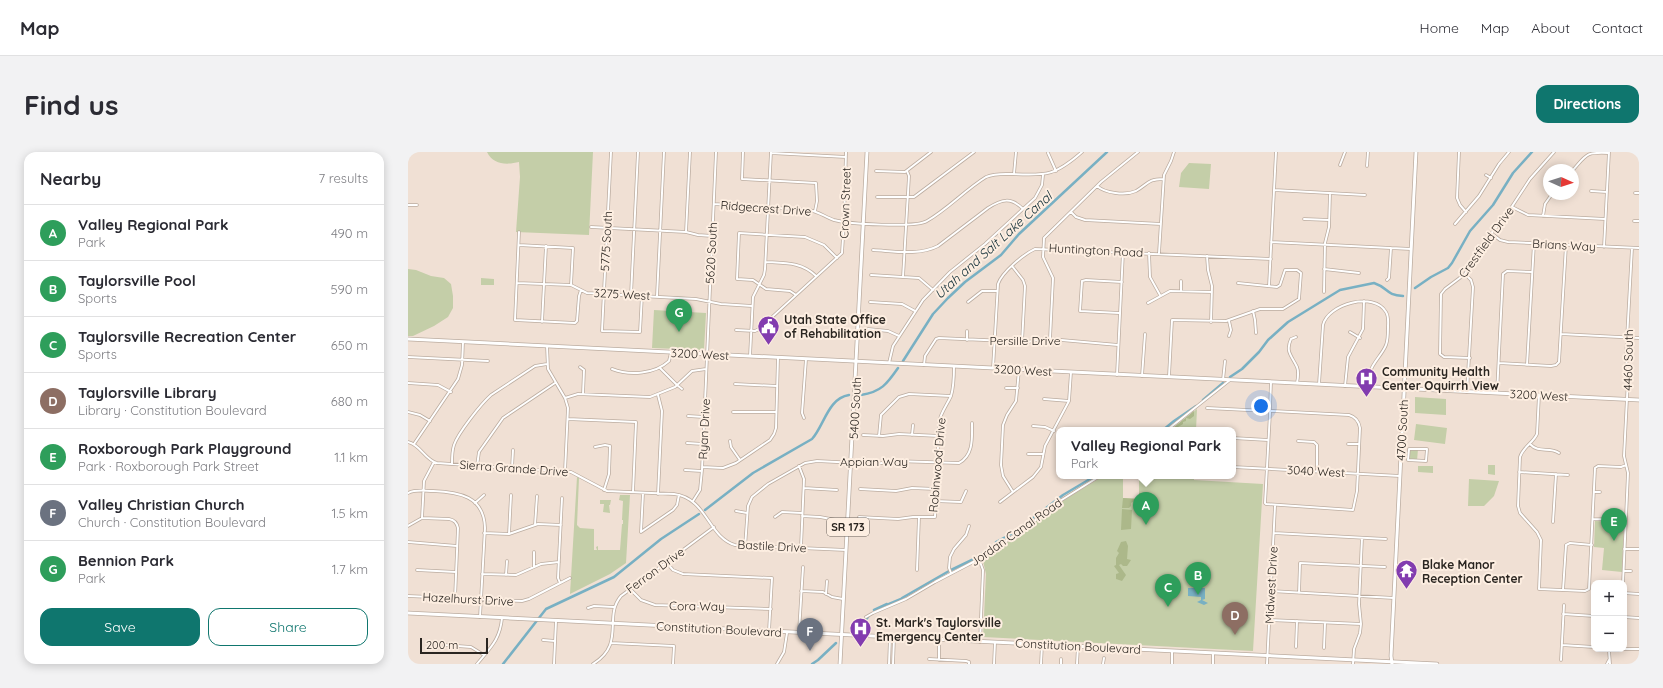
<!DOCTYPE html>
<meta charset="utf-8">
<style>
body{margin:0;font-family:Quicksand,sans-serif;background:#f2f2f3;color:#2b2b33}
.controls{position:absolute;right:12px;bottom:12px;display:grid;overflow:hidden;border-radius:8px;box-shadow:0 2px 10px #0003}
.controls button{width:36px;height:36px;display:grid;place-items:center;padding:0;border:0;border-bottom:1px solid #e1e1e2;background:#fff;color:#2b2b33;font:20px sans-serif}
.compass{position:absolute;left:1135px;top:12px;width:36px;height:36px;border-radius:50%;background:#fff;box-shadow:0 2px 10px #0003;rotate:93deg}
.scale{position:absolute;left:12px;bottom:10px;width:68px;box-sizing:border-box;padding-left:4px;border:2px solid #2a2520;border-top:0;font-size:11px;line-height:14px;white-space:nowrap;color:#2a2520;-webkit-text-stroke:3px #fdeee1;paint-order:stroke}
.you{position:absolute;left:853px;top:254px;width:14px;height:14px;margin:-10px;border:3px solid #fff;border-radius:50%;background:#1a73e8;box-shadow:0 0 0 6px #1a73e833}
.badge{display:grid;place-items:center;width:26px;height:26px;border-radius:50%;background:#0f766e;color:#fff;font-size:13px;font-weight:700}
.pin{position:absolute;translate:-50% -33px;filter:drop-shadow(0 1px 2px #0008)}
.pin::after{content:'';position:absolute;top:21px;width:14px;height:12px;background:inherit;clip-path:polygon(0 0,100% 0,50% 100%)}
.popup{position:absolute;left:648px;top:275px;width:180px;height:52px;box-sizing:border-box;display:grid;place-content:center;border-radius:8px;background:#fff;filter:drop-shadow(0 1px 3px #0005);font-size:13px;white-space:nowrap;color:#7c7c81}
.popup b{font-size:15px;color:#2b2b33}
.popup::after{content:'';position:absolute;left:50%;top:100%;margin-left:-8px;border:8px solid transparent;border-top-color:#fff}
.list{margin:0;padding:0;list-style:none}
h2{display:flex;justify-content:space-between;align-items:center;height:52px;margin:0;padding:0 16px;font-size:17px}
h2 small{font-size:13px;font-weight:400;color:#7c7c81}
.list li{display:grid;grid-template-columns:26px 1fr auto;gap:12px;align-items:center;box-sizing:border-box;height:56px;padding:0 16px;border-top:1px solid #e1e1e2}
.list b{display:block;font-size:15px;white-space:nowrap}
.list p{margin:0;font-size:13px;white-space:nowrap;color:#7c7c81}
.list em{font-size:13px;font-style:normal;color:#7c7c81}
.actions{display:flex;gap:8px;padding:12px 16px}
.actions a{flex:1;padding:9px 0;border:1px solid #0f766e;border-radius:12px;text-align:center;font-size:14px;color:#0f766e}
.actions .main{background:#0f766e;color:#fff}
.map{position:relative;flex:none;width:1231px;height:512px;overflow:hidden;border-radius:12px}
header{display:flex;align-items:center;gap:24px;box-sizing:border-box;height:56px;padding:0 20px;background:#fff;border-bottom:1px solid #e1e1e2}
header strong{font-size:19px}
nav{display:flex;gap:22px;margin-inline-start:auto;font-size:14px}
.intro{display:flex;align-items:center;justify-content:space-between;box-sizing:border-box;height:96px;padding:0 24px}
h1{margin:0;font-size:28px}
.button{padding:10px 18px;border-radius:12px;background:#0f766e;color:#fff;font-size:14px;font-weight:700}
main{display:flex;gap:24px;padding:0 24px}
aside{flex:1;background:#fff;border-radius:12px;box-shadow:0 2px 10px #0003}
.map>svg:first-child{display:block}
.green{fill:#c4cea8}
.forest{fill:#acb88a}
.water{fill:#78b0c3}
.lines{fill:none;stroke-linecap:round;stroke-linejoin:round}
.canal{stroke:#78b0c3;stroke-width:2.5}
.street-casing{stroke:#bbaca0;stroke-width:3.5}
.secondary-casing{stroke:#bbaca0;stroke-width:4.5}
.primary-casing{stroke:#bbaca0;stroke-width:4.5}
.street{stroke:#fff;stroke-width:2}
.secondary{stroke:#fff;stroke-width:3}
.primary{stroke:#fff;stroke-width:3}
.labels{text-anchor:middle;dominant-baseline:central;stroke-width:4;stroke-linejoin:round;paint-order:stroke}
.shield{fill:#fdeee1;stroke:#69615a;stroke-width:1}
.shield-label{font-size:11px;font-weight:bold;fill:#2a2520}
.street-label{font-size:12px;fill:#2a2520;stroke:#fdeee1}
.poi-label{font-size:12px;font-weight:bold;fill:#2a2520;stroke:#fdeee1;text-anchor:start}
.water-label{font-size:13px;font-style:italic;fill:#112e37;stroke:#fdeee1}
</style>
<header>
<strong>Map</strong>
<nav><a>Home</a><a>Map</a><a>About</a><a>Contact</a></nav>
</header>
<div class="intro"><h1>Find us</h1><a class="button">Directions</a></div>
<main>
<aside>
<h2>Nearby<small>7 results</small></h2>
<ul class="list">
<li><span class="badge" style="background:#2e9e5b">A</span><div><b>Valley Regional Park</b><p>Park</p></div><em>490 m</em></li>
<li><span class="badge" style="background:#2e9e5b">B</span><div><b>Taylorsville Pool</b><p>Sports</p></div><em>590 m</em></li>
<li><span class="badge" style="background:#2e9e5b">C</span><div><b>Taylorsville Recreation Center</b><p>Sports</p></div><em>650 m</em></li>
<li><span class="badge" style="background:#8d6e63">D</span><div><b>Taylorsville Library</b><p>Library · Constitution Boulevard</p></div><em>680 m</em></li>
<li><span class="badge" style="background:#2e9e5b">E</span><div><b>Roxborough Park Playground</b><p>Park · Roxborough Park Street</p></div><em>1.1 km</em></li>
<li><span class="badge" style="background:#6b7280">F</span><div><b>Valley Christian Church</b><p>Church · Constitution Boulevard</p></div><em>1.5 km</em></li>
<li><span class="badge" style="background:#2e9e5b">G</span><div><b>Bennion Park</b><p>Park</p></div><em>1.7 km</em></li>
</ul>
<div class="actions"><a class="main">Save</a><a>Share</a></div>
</aside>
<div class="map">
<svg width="1231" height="512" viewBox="0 0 1231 512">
<rect width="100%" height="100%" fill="#f0e0d4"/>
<path class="green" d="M79,0H185L181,83L108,80L112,25L111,10C99,13 85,13 79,0Z
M781,11L803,12L801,37L771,35L773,21Z
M0,117L8,118L23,124L36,126L43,132L45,144V156L40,165L26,174L5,184H0Z
M73,126L86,127V133H73Z
M246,158L298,161L296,198L244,196Z
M1007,245L1038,247V263L1007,261Z
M789,257L788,278H762Z
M1008,272L1039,276L1037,292L1006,288Z
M1001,297H1010L1009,309L1000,308Z
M1080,313H1087V323L1080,322Z
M1010,314H1025V321L1010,320Z
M695,324H715V346L731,347V324H786V328L855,332L845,499L575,485L578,422L575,409L576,405L612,381L653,350Z
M169,325L171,326L169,373L172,376L186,377V398H189L188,395L190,394V398H212L214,372H215V368H214L215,349L211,348L212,343H222L218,411L202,422L162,442Z
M1061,327L1091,329L1086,344L1076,354H1060Z
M192,348H203L202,353H201L202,361L195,360L196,352H192Z
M1187,369L1216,370L1214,420L1194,418L1196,396L1186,395Z"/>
<path class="forest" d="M786,259V264L782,267L778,266V269L775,270V272L770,275L769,277L765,276Z
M731,341H734L735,348L729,350L726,349L723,351V354L721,356H714L715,346L731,347Z
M714,357L724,358L723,377L713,378Z
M718,389L720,394L719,407L723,408L719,414H715L713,412L711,413L718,423L714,429L708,427V422L711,421L706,414L708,413V406L711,401L709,399L713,390Z"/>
<path class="water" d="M780,436H797V445H794H797V447L794,448L800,451L796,453L789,450L793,448V445L780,444Z"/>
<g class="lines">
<path class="canal" d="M1007,136L1023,125L1040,116L1044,111L1062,79L1085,53L1105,21L1124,0
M495,209L525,162L540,146L557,130L593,103L611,82L699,0
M822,225L834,217L851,200L860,188L880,170L932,138L966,131C981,136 977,143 995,144
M453,243C473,240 479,232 490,216
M795,248L815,231
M755,278L766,269L788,254
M297,358L345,321L404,287C416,274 420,246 441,243
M588,390L607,380L655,343L687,324
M543,418L568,406L586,393
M494,446L541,419
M481,452L493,447
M466,458L479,452
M456,470L460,465
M95,512L138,457L206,425L253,387L291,362
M404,512L410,508L428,491"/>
<defs>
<path id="street" d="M203,0L194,179L232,180L234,143
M335,0L334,27L408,31L409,49L407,59
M1051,0L1049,46L1052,53L1058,60
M363,1L438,5
M640,1L648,19
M932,13L937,0
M959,14L960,0
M1165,18C1179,2 1178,0 1200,1
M468,19L497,20L523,0
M606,22L608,0
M1078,23L1083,26
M689,34C697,41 717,44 728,39C740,32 740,27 755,27
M866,38L957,43
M1183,39L1199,40
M1227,41H1231
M469,45H506L566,0
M306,52L400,58C410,59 417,65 426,68C440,72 508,76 519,69C540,57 557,38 578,25C587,21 596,22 605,22C639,24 648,23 674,0
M0,53H9
M1104,55L1120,63L1197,67
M663,60L668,65L677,68L753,72
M1135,64L1137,52L1144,42
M896,67L921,68
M1226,69H1231
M1047,72L1071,44L1091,12L1101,0
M183,75L278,80L290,83L304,84
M111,80L107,168L167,171L169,169L171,144L173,138
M278,80L282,0
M1083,81L1092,88L1100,90L1231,96
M863,90L1003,97
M111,93L165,96L163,133
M1196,95L1201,0
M465,98C485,99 511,104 530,94L580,56C594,47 603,45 615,57
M741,101L742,125L752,143
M751,101L756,23L763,9L766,0
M799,104L800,118L804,134L803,170
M358,110C377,111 394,110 408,124
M604,114L615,128L617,134L614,190
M916,117L951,121
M1057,122L1063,128L1065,135L1059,240
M463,123L511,126L525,138
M495,125L501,24L499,19
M979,128L981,126L983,96
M109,131L163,133L179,141L288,147L313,152L344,154
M861,134L868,0
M773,139V129
M916,140L917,91L921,75L922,41
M223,143L230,0
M388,143L382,139L358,137L345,128L329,127L331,81L397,85L416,93L429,106
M249,144L256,0
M462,150L494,152L507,159
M560,150L574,139H589
M740,151L762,139L804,140
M845,159L847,168L848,181
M711,161L672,159L674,129L678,128L714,130
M134,170L138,94
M460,177L480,179L491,184
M328,178L347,179L351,177L434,101L436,70L438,0
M942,180L952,186
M1153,182L1231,186
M821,184L823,178L821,169
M888,185L883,187C877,200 884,204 889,215C891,220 890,226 889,231
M642,187L645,126L635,105L636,86L693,30L730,0
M559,188V179
M139,194L140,217L157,246L160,256L157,319
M342,204L345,145L356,123L357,117L363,0
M0,205L80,209
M1062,206L1036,205L1032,202L1033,142L1037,137L1057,122L1072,95L1099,62L1122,27L1146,0
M481,211L485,194L515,148L542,120L577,92L627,46L634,33L635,23
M1091,211L1143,214L1148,213L1151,210L1158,93
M516,213L517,204L528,187L531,186L620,190L633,187H642L710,193
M1119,213L1126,91
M172,215L176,218L175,242
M252,216L269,233L274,237
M585,216L590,132C594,120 616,102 627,97L863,107
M204,217C222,224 247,222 261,209L263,201
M709,223L715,100
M734,224L737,182
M761,224L764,168L818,169L852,157H875L891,147L893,121L889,118H877L872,133L869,135L830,131
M815,228L817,209
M0,231L30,233L43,240
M327,232L369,234
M911,232L915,173C920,152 966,139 978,160C981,165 980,170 980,175C980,181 980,188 978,193C974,203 965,210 962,220C960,224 960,230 960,235
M937,234L940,205L955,177L956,149
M598,236H610
M1089,241L1095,122L1099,119L1124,120
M1131,243L1129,282C1125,291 1115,295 1112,305L1110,354L1112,361L1129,380L1133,388L1131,437L1177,439L1181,437L1187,316L1190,314L1213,315L1218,313
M157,246L170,242L242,245L267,235L284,219L298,217
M636,247L661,249
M799,256L859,259H865L941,263C948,265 951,270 952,276L949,339L945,358L858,352L857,351L862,261V256L863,230
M0,260L12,263L22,269
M325,260H368
M280,264L296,265
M396,266L394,261L398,207
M160,267L228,270L225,340
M625,274L637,275L646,279
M759,278L822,228
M455,283L475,284L491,282L531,284
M504,283L505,273
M471,284L473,263L491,245L501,242L543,244
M825,286L860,288
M322,289L323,295L332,308
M890,289L906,290L909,293V319
M0,290C13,293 17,308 29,311L163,320L199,339L266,342C299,346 300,385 327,393L438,398
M279,291L295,292
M6,292L50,227L54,213L55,190
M940,292H951
M1122,292C1131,302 1141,294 1151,301
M187,295L197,293L202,294L201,322L196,338
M1001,297H1019L1018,309L1000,308Z
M620,302H635
M44,312C44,306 44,299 46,293C50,281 73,252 83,243L127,214L139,212
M69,314L71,300L95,266L147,231
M391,314L396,327L393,395
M294,315L315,316L328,311L362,288L366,282L368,276L370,206
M825,315L992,324
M104,316L105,298
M277,318L294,319
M1111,320L1160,323
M396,336L429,338
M452,337L488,339L504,336L528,337
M605,340L595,324L593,313L595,273L599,263L608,249L611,218
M1186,340H1192
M0,341C8,337 17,339 25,339C51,340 76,344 77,376L72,465
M250,342L254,259L250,243
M285,349L292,338L294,318L308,0
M527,349L553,350L558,339
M592,350L625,325L633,315L637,294L661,249L663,220
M67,351L76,343
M328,359L339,361
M394,364L412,365L428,368
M367,365L374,360L394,361
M451,365L490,367L505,365H527L531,270C533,260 539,253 543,244C546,234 546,224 546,214
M14,366L16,329L26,310
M1185,367L1218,368
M1145,370L1148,322
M127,373L129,344
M0,374L14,366L41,367C47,368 49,371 50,376L47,446
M233,380L265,358L269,353L271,343
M233,380L235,341
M76,381L101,382L130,372L153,373
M866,381L978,387
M101,382L103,343
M0,390L49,394
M337,395L340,354L344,345L360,332L397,311L409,309L468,312L486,309L551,311C566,303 564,285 564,271
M1216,397H1231
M126,400V415
M571,407L575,418L572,490
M258,410L265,418L275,422L364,426L361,479
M9,418L48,420
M509,418L511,365
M1216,419H1223
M543,421L541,416L542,405L546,397L558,383L561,374
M74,422L108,423L133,412L151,410
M98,423L99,409
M152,431L150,426L154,346
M1215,431L1220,321L1216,304L1220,227L1218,205L1224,96
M222,437L233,448L247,453L363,457
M1155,438L1158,393L1162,391L1184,393
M393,439L415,440L424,445L435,447
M863,439L986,446
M891,441L892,411L977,415
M1216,441L1231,442
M418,442L419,429
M0,444L114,449L121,447L162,426
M180,456L186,454L206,455
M1155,462L1186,464
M458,465L465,461L498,447L527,430L571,407L612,380L652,349L692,324
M1216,465L1231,466
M862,468L953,472
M391,480L395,415
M135,488L147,489
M203,491L266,494L265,512
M36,493L63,495L76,503
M1154,493L1186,495
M888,495L889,469
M916,496L917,471
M1199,497L1201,499L1204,497
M1216,497H1231
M1201,499L1202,512
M521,507L558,509L561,510V512
M531,508V488
M1153,508L1156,453
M69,512C82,496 92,488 94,466
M146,512L148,469
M185,512C218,492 195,465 213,444L306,375
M369,512L376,500L379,481
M481,512L482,486
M485,512L486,486
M586,512L587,490
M633,512L634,493
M653,512V507
M669,512L670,494
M695,512L696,506
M764,512V499
M805,512V501
M859,512L867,354
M945,512L946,497L952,481L953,472L951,452L954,386
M1199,512L1201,508"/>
<path id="secondary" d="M0,187L1231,248
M0,461L1029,512"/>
<path id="primary" d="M432,512L459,0
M984,512L983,504L1008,0"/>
</defs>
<use href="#street" class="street-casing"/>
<use href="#secondary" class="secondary-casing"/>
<use href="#primary" class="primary-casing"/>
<use href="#street" class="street"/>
<use href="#secondary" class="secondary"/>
<use href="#primary" class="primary"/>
</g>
<defs>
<symbol id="civic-pin" viewBox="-11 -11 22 30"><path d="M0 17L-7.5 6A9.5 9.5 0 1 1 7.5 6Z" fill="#823caf" stroke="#fdeee1"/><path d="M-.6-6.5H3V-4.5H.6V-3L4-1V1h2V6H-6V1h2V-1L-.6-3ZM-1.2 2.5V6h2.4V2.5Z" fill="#fff"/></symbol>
<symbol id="hospital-pin" viewBox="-11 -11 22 30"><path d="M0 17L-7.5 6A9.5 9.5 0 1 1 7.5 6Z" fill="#823caf" stroke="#fdeee1"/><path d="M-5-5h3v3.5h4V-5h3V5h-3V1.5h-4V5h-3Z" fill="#fff"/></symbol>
<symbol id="temple-pin" viewBox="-11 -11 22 30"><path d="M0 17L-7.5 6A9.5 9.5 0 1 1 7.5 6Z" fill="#823caf" stroke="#fdeee1"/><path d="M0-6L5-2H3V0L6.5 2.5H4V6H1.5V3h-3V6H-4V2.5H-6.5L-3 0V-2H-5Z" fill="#fff"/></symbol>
</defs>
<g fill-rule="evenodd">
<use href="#civic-pin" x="348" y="162" width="25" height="34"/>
<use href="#hospital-pin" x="946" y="214" width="25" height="34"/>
<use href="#temple-pin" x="986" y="406" width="25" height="34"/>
<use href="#hospital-pin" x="440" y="464" width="25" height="34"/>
</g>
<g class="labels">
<rect class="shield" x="419" y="366" width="42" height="18" rx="3"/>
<g class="shield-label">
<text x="440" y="375">SR 173</text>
</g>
<g class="street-label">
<text transform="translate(437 51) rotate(-88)">Crown Street</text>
<text transform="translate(358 56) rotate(4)">Ridgecrest Drive</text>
<text transform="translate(198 89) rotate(-87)">5775 South</text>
<text transform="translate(1078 90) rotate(-54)">Crestfield Drive</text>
<text transform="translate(1156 93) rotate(3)">Brians Way</text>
<text transform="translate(688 98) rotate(3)">Huntington Road</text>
<text transform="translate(303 101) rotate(-87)">5620 South</text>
<text transform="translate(214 142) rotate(3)">3275 West</text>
<text x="617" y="188">Persille Drive</text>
<text transform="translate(292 202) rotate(3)">3200 West</text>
<text transform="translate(1220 208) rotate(-89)">4460 South</text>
<text transform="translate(615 218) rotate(3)">3200 West</text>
<text transform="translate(1131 243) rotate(3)">3200 West</text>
<text transform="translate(447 256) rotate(-87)">5400 South</text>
<text transform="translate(296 277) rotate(-87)">Ryan Drive</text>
<text transform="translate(994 278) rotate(-87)">4700 South</text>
<text x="466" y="309">Appian Way</text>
<text transform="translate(529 313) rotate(-85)">Robinwood Drive</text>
<text transform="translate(106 316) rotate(4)">Sierra Grande Drive</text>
<text transform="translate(908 319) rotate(3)">3040 West</text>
<text transform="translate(608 380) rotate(-35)">Jordan Canal Road</text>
<text transform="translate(364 394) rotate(3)">Bastile Drive</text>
<text transform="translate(247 418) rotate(-36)">Ferron Drive</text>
<text transform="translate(863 433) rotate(-87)">Midwest Drive</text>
<text transform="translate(60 447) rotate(3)">Hazelhurst Drive</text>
<text transform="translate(289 454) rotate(1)">Cora Way</text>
<text transform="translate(311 477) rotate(3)">Constitution Boulevard</text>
<text transform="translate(670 494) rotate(3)">Constitution Boulevard</text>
</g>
<g class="poi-label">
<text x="376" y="167">Utah State Office<tspan x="376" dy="14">of Rehabilitation</tspan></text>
<text x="974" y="219">Community Health<tspan x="974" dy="14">Center Oquirrh View</tspan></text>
<text x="1014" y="412">Blake Manor<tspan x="1014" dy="14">Reception Center</tspan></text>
<text x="468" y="470">St. Mark's Taylorsville<tspan x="468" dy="14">Emergency Center</tspan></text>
</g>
<g class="water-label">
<text transform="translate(585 93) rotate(-42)">Utah and Salt Lake Canal</text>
</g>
</g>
</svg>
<div class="controls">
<button>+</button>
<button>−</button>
</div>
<svg class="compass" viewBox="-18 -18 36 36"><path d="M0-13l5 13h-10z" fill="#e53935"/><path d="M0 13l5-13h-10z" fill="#7c7c81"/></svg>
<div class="scale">200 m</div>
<div class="you"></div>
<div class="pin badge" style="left:738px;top:373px;background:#2e9e5b">A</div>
<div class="popup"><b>Valley Regional Park</b>Park</div>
<div class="pin badge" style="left:790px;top:443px;background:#2e9e5b">B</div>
<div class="pin badge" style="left:760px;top:455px;background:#2e9e5b">C</div>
<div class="pin badge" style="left:827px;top:483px;background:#8d6e63">D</div>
<div class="pin badge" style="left:1206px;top:389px;background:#2e9e5b">E</div>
<div class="pin badge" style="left:402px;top:499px;background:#6b7280">F</div>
<div class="pin badge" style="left:271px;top:180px;background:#2e9e5b">G</div>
</div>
</main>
